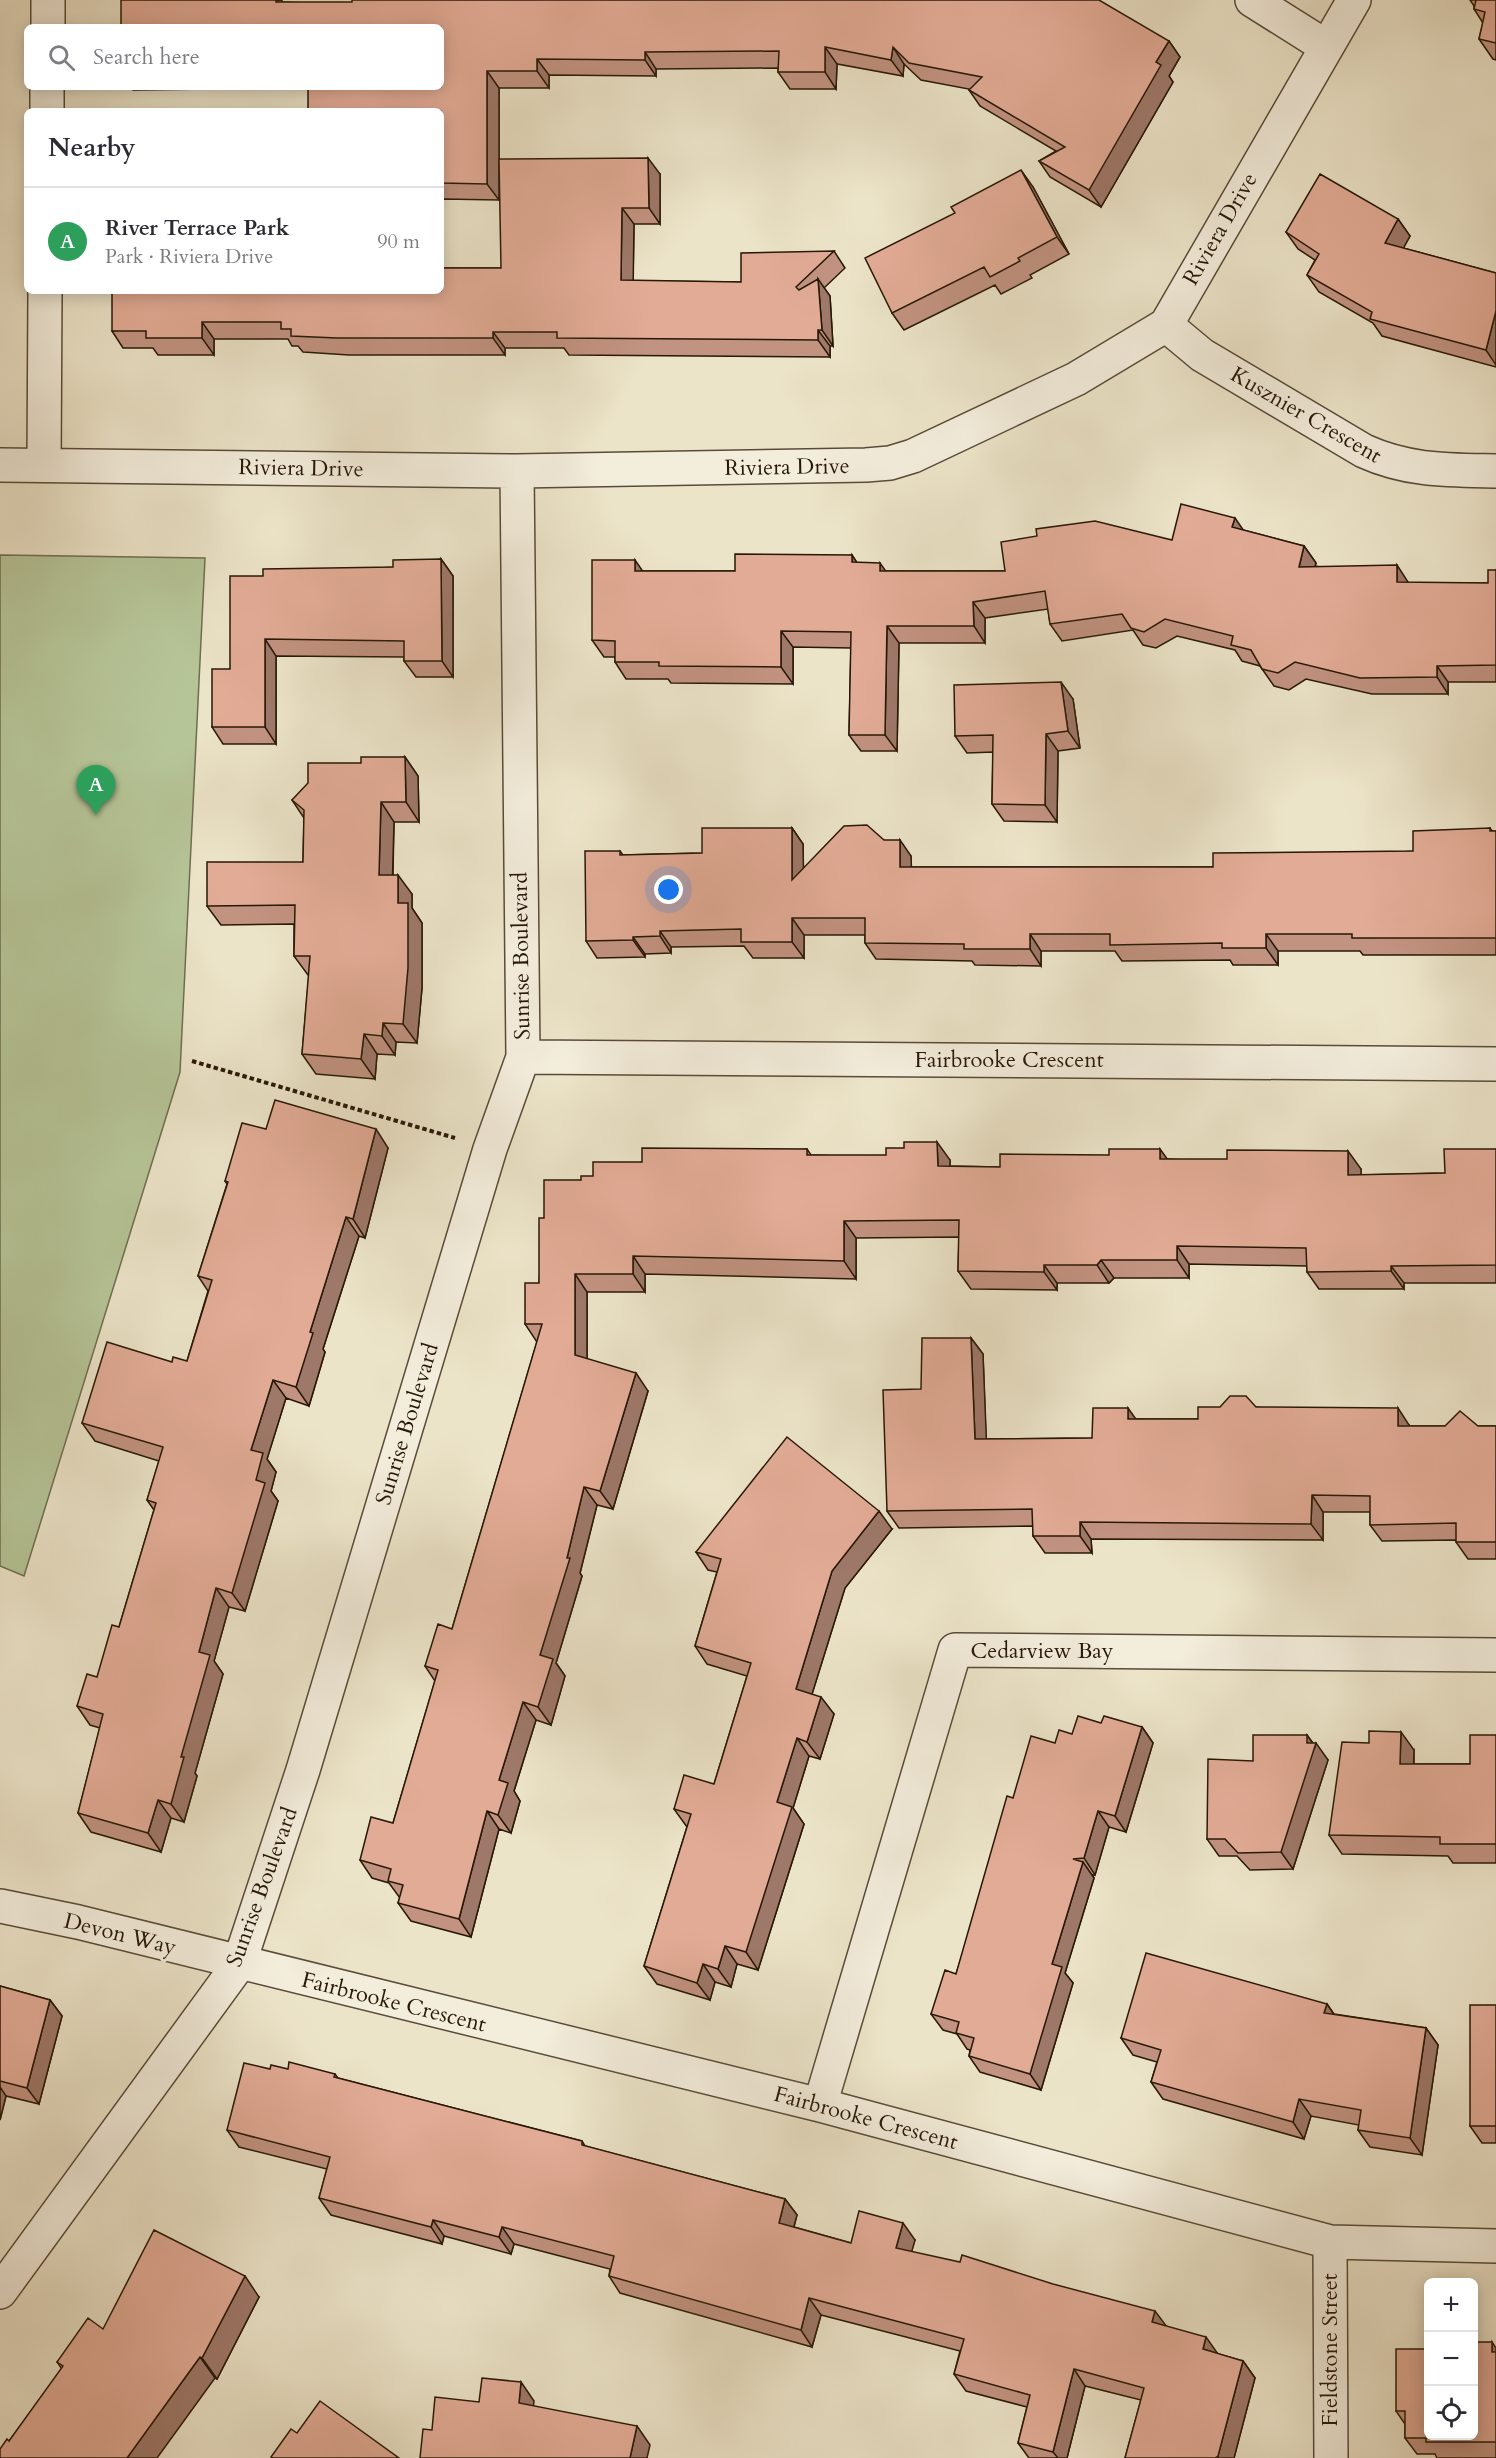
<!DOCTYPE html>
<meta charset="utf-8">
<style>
body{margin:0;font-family:Cardo,serif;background:#f2f2f3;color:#2b2b33}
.controls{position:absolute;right:18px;bottom:18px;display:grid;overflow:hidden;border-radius:9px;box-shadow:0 3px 15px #0003}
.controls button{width:54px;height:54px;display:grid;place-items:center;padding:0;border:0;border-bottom:2px solid #e1e1e2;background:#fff;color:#2b2b33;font:30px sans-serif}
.you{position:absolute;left:669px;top:890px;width:21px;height:21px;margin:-15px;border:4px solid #fff;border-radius:50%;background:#1a73e8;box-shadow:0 0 0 9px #1a73e833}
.badge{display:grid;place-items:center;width:39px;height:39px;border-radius:50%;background:#0b8043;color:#fff;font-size:20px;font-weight:700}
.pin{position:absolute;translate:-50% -50px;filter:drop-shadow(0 2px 3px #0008)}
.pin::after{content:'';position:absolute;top:32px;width:21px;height:18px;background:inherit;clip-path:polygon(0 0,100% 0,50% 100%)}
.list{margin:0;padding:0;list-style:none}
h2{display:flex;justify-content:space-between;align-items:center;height:78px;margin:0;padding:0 24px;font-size:26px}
h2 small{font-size:20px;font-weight:400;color:#7c7c81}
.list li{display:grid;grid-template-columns:39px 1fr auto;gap:18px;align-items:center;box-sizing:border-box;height:108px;padding:0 24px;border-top:2px solid #e1e1e2}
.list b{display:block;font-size:22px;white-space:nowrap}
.list p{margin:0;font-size:20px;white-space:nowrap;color:#7c7c81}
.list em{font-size:20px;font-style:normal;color:#7c7c81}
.icon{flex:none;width:33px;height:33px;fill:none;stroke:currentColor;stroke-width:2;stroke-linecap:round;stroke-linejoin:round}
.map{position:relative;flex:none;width:1496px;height:2458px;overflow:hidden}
.search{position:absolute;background:#fff;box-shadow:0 3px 15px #0003;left:24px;top:24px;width:420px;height:66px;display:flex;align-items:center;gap:15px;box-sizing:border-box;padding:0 21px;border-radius:9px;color:#7c7c81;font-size:22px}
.panel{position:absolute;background:#fff;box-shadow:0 3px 15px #0003;left:24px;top:108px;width:420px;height:186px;border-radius:9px}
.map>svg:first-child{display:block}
.green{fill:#b6c598;stroke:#6f6e50;stroke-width:1.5}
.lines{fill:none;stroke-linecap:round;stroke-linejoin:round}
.minor-casing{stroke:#594b38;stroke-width:36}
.path{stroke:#281807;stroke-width:4;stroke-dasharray:4.5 3;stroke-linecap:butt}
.minor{stroke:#f3eddc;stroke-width:33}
.wall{fill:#c29381;stroke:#281807;stroke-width:1.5}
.shaded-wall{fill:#9e7869;stroke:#281807;stroke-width:1.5}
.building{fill:#e2ab96;stroke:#281807;stroke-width:1.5}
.labels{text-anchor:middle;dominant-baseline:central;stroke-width:6;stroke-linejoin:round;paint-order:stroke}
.street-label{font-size:22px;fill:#281807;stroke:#f3eddc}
</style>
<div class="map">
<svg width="1496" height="2458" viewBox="0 0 1496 2458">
<rect width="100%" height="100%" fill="#ece4c9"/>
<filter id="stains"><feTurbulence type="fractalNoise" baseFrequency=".00333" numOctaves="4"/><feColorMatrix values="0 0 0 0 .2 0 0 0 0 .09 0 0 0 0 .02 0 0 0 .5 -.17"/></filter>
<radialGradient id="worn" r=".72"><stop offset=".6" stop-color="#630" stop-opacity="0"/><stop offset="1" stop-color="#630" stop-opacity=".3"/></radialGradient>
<path class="green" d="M0,555L205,558L180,1072L24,1576L0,1566Z"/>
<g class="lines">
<defs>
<path id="minor" d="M1252,0L1325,46
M48,27V0
M47,111V87
M1166,325L1202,355L1364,451C1408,471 1448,470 1496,471
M0,465L517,471L866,465L890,463L913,456L1076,379L1166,325L1354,0
M44,465L45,291
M523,1057L1496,1064
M0,1906L78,1922L820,2105L1330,2242L1496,2246
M820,2105L955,1650L1496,1655
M1330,2242L1331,2458
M0,2292L239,1964L303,1770L490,1149L523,1057L517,471"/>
</defs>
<use href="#minor" class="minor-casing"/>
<path class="path" d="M192,1061L455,1138"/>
<use href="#minor" class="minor"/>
</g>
<path class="wall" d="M282,0V2L1169,41L1180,57L1169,76L1173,82L1101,207L1050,177L1039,161L1056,151L980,106L969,90V89L921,80L904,64L903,76L837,64L836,89H790L778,72V68L656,69V76L549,75V88H499V200L443,199V268H501L660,174V224H634L633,281L741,282L834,251L845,268L824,288L830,296L833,346H830V357L569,355L564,348H505V355H349L303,352L298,346H292L288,339H214V355H158L153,348H123L112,331L441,291V111L308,88L133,90L131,87H441L121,27Z
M1470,0H1496V60L1493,59L1479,39L1483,23L1474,9V6Z
M1033,187L1069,254L1030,275L1032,278L1001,294L995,285L904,330L892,313Z
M1398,219L1410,236L1403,248L1496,273V367L1382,336L1373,323L1319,292L1307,275L1315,260L1298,249L1286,232Z
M1243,530L1304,546L1316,563L1315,566L1408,583H1488L1496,570V682H1448V694H1372L1306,679L1289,690L1274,686L1260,666L1242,661L1235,650L1177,636L1156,648L1143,645L1133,630L1062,641L1050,624L1048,609L985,618V643H899L897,751H861L849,735L851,648L793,647V684L671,683L668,679H626L615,662V657H604L592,640L642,571H735L852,555L857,563L886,571H1005L1172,540Z
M441,559L453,576V677H416L404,661V657L276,656V744H223L212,727L230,669L263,576L393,567Z
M1073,699L1080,748L1058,751L1057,822L1004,821L992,804L993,752L967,753L955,736Z
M405,757L418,776L419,822H394L393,875L412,894V908L422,923V988L417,1043L396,1042L395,1055L377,1054L375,1079L316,1074L302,1054L309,975H308L294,956V924L221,925L207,906L303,862L304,818L292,800L361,763Z
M792,828L803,844V868L884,840L911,856V867H1213L1413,851L1490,828L1492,831H1496V955H1363L1360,951H1278V965H1233L1230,960L1122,961L1115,951H1041V966L975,965L972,961L876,959L865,943V935H804V958H753L744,946L671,947V953L645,954V957L597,958L586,941L620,851L623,855L702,853Z
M266,1129L388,1148L365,1238L359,1236L323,1349L325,1352L309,1406L286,1398L267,1459L276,1472L271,1491L278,1501L245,1611L229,1607L214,1661L223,1674L195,1773L197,1776L184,1822L171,1818L161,1852L91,1832L78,1813L100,1728L90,1725L77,1706L97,1677L119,1627L154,1510L147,1500L159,1461L95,1441L82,1423L172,1362L187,1361L208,1291L198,1276L227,1184L225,1181Z
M807,1149L811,1155L950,1160V1166L1000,1167L1167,1159L1361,1169V1175L1445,1173L1496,1149V1283H1404V1289H1319L1307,1272V1266L1189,1264V1278H1114L1109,1283H1057V1290L971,1289L958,1271L959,1237L856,1238V1279L645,1274V1292H587V1359L648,1391L613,1509L597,1505L580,1573L582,1576L556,1663L565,1676L551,1725L536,1720L514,1791L520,1801L511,1833L499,1829L471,1937L411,1921L398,1903L400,1898L389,1883L372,1878L360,1860L393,1823L435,1681L425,1666L452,1629L537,1342L525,1324L539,1283L544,1218L581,1180L642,1162Z
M971,1338L983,1354L986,1439L1092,1438L1136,1419H1198L1256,1407L1409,1425V1426H1496V1559H1468L1456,1542V1540L1382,1541L1370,1525V1512H1323V1540L1091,1539L1092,1553H1045L1033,1536V1526L899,1528L887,1511L921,1389Z
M892,1529L845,1588L812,1694L834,1714L820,1759L809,1756L793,1808L804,1824L758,1970L737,1964L731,1987L715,1982L710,2000L657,1984L644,1966L687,1827L674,1809L714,1784L747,1676L707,1664L695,1646L717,1572L708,1570L696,1552Z
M1101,1723L1142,1727L1153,1743L1126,1832L1109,1827L1095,1875H1092L1094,1878L1065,1973L1073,1983L1041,2090L980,2072L969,2056L970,2050L967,2049L957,2034L943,2030L931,2014L956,1974L1013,1798L1055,1743Z
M1307,1735L1313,1743L1328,1760L1293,1869L1250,1870L1237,1856H1219L1207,1839L1253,1761Z
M1496,1735V1863H1453L1448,1856L1342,1854L1329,1835L1414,1750V1764H1470Z
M0,1986L50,2000L62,2016L39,2104L6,2096L0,2120Z
M1327,2004L1334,2014L1426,2028L1438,2045L1422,2155L1370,2147L1358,2130L1359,2125L1311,2116L1304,2139L1163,2099L1151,2082L1157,2062L1133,2055L1121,2038Z
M1496,2005V2143H1482L1470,2126Z
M270,2069H288L335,2074L338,2078L582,2141L585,2146L785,2199L797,2215L794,2227L851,2243L915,2240L911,2252L1166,2326L1218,2354L1243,2361L1255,2378L1234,2458H1125L1141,2400L1085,2386L1067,2458H1029L1018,2443L1027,2407L966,2391L954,2374L960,2351L821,2315L812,2347L620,2293L609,2276L610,2269L514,2244L511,2254L444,2236L442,2244L331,2215L319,2198L327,2169L239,2147L227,2130Z
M259,2297L217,2379L215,2378L9,2441L62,2369L57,2362L103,2329Z
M1496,2348V2458H1437L1435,2454H1417L1405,2438V2424L1396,2411Z"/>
<path class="shaded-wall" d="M1169,41L1180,57L1169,76L1173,82L1101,207L1089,190L1156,62Z
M825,47L837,64L836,89L825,72Z
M893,47L904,64L903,76L891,60Z
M645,52L656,69V76L645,60Z
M537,59L549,75V88L537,71Z
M487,71L499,88V200L487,184Z
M648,158L660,174V224L649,208Z
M1021,170L1033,187L1069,254L1057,237Z
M441,197L443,199V284L441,282Z
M622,208L634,224L633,297L621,280Z
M1398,219L1410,236L1397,260L1385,243Z
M818,279L830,296L833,346L822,330Z
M1496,311V365L1486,350Z
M202,322L214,339V355L202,338Z
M818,330L830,346V357L818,340Z
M493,332L505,348V355L493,338Z
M1235,518L1246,534L1232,527Z
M1304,546L1316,563L1311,583L1299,567Z
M852,555L863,572L852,562Z
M441,559L453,576V677L442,661Z
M635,560L646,576L635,571Z
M880,563L892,580L880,571Z
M1397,565L1408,582L1409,599L1397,582Z
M973,602L985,618V643L974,626Z
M887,626L899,643L897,751L885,735Z
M781,631L793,647V684L781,667Z
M265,639L276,656V744L265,727Z
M1437,666L1448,682V694L1437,677Z
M1061,682L1073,699L1080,748L1068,731Z
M1046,734L1058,751L1057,822L1045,805Z
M405,757L418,776L419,822L406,802Z
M381,802L394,822L392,894L379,875Z
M792,828L803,844L804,897L792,880Z
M900,840L911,856L912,883L900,867Z
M398,875L412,894V908L422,923V988L417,1043L403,1024L398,903Z
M792,918L804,935V958L792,942Z
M660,931L671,947V953L660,936Z
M1030,934L1041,951V966L1030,949Z
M1266,934L1278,951V965L1266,948Z
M633,937L645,954V957L633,940Z
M383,1023L396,1042L395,1055L382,1036Z
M364,1034L377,1054L375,1079L361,1059Z
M376,1129L388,1148L365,1238L353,1219Z
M937,1142L950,1160V1184L938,1166Z
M1160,1149L1173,1167L1160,1159Z
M1348,1151L1361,1169V1193L1348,1175Z
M346,1217L359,1236L323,1349L325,1352L309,1406L296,1387L310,1332Z
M844,1221L856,1238V1279L844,1261Z
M1177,1246L1189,1264V1278L1177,1260Z
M633,1256L645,1274V1292L633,1274Z
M1101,1260L1114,1278L1109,1283L1097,1265Z
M1044,1265L1057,1283V1290L1044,1272Z
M1391,1266L1404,1283V1289L1391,1271Z
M575,1274L587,1292V1373L575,1355Z
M971,1338L983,1354L987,1455L975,1439Z
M636,1373L648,1391L613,1509L600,1491Z
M273,1380L286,1398L267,1459L276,1472L271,1491L278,1501L245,1611L232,1593L256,1480L251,1450Z
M1128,1408L1140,1425L1128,1419Z
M1398,1408L1409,1425V1443L1398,1426Z
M584,1487L597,1505L580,1573L582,1576L556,1663L565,1676L551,1725L538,1707L540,1655L567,1558Z
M1312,1495L1323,1512V1540L1311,1524Z
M879,1511L892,1529L845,1588L808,1707L796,1689L832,1571Z
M1080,1522L1091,1539L1092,1553L1080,1536Z
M216,1588L229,1607L214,1661L223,1674L195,1773L197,1776L184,1822L171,1804L181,1757L199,1652Z
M821,1697L834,1714L820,1759L807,1742Z
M523,1702L536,1720L514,1791L520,1801L511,1833L498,1815L499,1780Z
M1142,1727L1153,1743L1126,1832L1115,1816Z
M1401,1732L1414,1750L1413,1783L1400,1764Z
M1307,1735L1315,1747L1316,1743L1328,1760L1293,1869L1281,1852Z
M797,1738L809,1756L793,1808L804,1824L758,1970L746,1952L777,1802Z
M158,1800L171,1818L161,1852L148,1833Z
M487,1811L499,1829L471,1937L459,1919Z
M1098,1811L1109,1827L1095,1875L1084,1858Z
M1083,1862L1094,1878L1065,1973L1073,1983L1041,2090L1030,2074L1052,1964Z
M725,1946L737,1964L731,1987L718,1969Z
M703,1964L715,1982L710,2000L697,1983Z
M50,2000L62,2016L39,2104L27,2088Z
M1327,2004L1338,2021L1324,2013Z
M1426,2028L1438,2045L1422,2155L1410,2138Z
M0,2087L6,2096L0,2120Z
M1299,2099L1311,2116L1304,2139L1293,2122Z
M785,2199L797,2215L790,2240L779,2223Z
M433,2220L444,2236L442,2244L431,2227Z
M903,2223L915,2240L908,2265L896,2248Z
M502,2227L514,2244L511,2254L499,2237Z
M245,2276L259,2297L217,2379L202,2358Z
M809,2298L821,2315L812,2347L801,2330Z
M1155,2311L1167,2327L1152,2322Z
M1206,2337L1218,2354L1203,2349Z
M1492,2342L1496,2348V2357L1492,2352Z
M200,2357L215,2378L157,2458H127Z
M1243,2361L1255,2378L1234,2458H1219L1218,2456Z
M1074,2369L1085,2386L1067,2458H1058L1053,2452Z
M521,2382L534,2401L532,2421L519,2403Z
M637,2426L650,2445L647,2458H630Z"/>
<path class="building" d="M121,0H276V2H352V0H1099L1169,41L1156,62L1161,65L1089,190L1039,161L1065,147L969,90L982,77L909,63L893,47L891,60L825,47V72H778L779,51L645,52V60L537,59V71H487V184L441,183V111H308V87H441V27H121Z
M1476,0H1496V43L1479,39L1485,12L1474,9Z
M648,158L649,208H622L621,280L741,282V253L834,251L796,287L799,290L818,279L822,330H818V340L557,338V332H493V338H337L291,336V329H281V322H202V338H146V331H112V291H441V268H501L499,159Z
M1021,170L1057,237L1018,258L1020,261L990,277L984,267L892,313L865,258L955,213L951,207Z
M1320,174L1398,219L1385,243L1496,273V311L1486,350L1370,319L1372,312L1307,275L1319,254L1286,232Z
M1181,504L1235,518L1232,527L1304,546L1299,567L1397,565V582L1488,583V570H1496V665L1437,666V677L1360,678L1295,662L1278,673L1262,669L1251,650L1231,645L1233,636L1165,619L1144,632L1131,628L1122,614L1050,624L1045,591L973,602L974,626H887L885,735H849L851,632L781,631V667L659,666V662H615V641L592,640V560H635V571H735V554L852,555V562L880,563V571H1005L1001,542L1037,536L1036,529L1095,521L1172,540Z
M441,559L442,661H404V641L265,639V727H212V669H230V576H263V569L393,567V560Z
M1061,682L1068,731L1046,734L1045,805L992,804L993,735L955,736L954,685Z
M361,757H405L406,802H381L379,875H398V903H408V968L403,1024L383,1023L382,1036L364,1034L361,1059L302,1054L310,956H294L295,905L207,906V862H303L304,810L292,800L308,783V763H361Z
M867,825L884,840H900V867H1213V853L1413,851V831L1490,828V831H1496V938H1352V934H1266V948H1222V943L1110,945V934H1030V949H964V944L865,943V918H792V942H741V929L660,931V936L633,937V940L586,941L585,851H620V855L702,853V828H792V880L844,826Z
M275,1100L376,1129L353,1219L346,1217L310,1332L313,1333L296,1387L273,1380L251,1450L263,1453L256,1480L265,1483L232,1593L216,1588L199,1652L210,1655L181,1757H184L171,1804L158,1800L148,1833L78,1813L103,1714L77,1706L87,1674L97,1677L112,1625L119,1627L156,1503L147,1500L163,1447L82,1423L107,1342L172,1362L173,1357L187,1361L212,1280L198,1276L228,1182L225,1181L242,1123L266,1129Z
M904,1142H937L938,1166L1000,1167V1154L1109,1155V1149H1160V1159H1227V1150L1348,1151V1175L1445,1173L1444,1149H1496V1265L1391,1266V1271L1307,1272L1306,1248L1177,1246V1260H1101L1097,1265H1044V1272L958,1271L959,1220L844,1221V1261L633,1256V1274H575V1355L636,1373L600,1491L584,1487L567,1558H570L540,1655L553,1659L538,1707L523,1702L499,1780L508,1783L498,1815L487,1811L459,1919L398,1903L403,1885L388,1881L391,1869L360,1860L371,1817L393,1823L438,1670L425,1666L438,1624L452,1629L542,1324H525V1283H539V1218H544V1180H581V1176H593V1162H642V1148L807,1149V1155H886V1148H904Z
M922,1338H971L975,1439L1092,1438L1093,1408H1128V1419H1198V1407H1220L1230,1396H1246L1256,1407L1398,1408V1426H1445L1460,1411L1478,1426H1496V1542H1456V1523L1370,1525V1496L1312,1495L1311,1524L1080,1522V1536H1033L1032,1509L887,1511L883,1390L921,1389Z
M787,1437L879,1511L832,1571L796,1689L821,1697L807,1742L797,1738L777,1802L792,1807L746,1952L725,1946L718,1969L703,1964L697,1983L644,1966L691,1814L674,1809L684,1775L714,1784L751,1663L695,1646L721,1559L696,1552Z
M1078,1716L1101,1723L1104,1716L1142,1727L1115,1816L1098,1811L1084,1858L1073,1859L1083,1862L1052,1964L1062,1967L1030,2074L969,2056L974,2038L956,2033L959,2022L931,2014L945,1970L956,1974L1007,1796L1013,1798L1031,1736L1055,1743L1059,1730L1072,1734Z
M1369,1731L1401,1732L1400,1764H1470V1735H1496V1844H1440V1837L1329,1835L1342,1742L1369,1743Z
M1253,1735H1307V1743H1316L1281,1852L1238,1853L1225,1839H1207L1208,1759L1253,1761Z
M1146,1953L1327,2004L1324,2013L1426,2028L1410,2138L1358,2130L1361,2110L1299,2099L1293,2122L1151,2082L1161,2050L1121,2038Z
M0,1986L50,2000L27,2088L0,2081Z
M1470,2005H1496V2126H1470Z
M289,2062L335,2074L334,2077L582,2141V2145L785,2199L779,2223L851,2243L859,2211L903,2223L896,2248L960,2262L962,2255L1053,2284L1155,2311L1152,2322L1206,2337L1203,2349L1243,2361L1218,2456L1215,2458H1125L1144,2388L1074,2369L1053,2452L1018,2443L1030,2395L954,2374L964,2339L809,2298L801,2330L609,2276L614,2256L502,2227L499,2237L433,2220L431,2227L319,2198L330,2157L227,2130L244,2063L270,2069L271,2065L288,2069Z
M154,2230L245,2276L202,2358L200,2357L127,2458H0V2449L7,2439L9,2441L63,2366L57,2362L88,2318L103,2329Z
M1473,2342H1492V2352H1496V2442H1426V2438H1405V2411H1396V2349H1428V2436H1473Z
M482,2378L521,2382L519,2403L637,2426L630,2458H420L423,2429L432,2430L435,2397L479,2402Z
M320,2401L399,2458H273L271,2457L291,2429L297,2433Z"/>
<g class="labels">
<g class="street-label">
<text transform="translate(1220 229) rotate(-60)">Riviera Drive</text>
<text transform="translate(1306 415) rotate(30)">Kusznier Crescent</text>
<text transform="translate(787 467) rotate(-1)">Riviera Drive</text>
<text transform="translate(301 468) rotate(1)">Riviera Drive</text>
<text transform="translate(521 956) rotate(-91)">Sunrise Boulevard</text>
<text x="1009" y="1060">Fairbrooke Crescent</text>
<text transform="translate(407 1424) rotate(-73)">Sunrise Boulevard</text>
<text x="1042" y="1651">Cedarview Bay</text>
<text transform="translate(262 1887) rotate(-70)">Sunrise Boulevard</text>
<text transform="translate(120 1934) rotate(14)">Devon Way</text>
<text transform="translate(394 2002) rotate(14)">Fairbrooke Crescent</text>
<text transform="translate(866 2118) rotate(15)">Fairbrooke Crescent</text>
<text transform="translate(1330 2350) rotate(-90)">Fieldstone Street</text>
</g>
</g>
<rect width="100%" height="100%" filter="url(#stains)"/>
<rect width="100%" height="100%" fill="url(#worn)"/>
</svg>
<div class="controls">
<button>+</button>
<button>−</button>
<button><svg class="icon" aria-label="locate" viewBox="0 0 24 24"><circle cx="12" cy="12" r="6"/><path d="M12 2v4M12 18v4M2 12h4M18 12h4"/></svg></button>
</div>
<div class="you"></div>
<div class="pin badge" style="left:96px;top:815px;background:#2e9e5b">A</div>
<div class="search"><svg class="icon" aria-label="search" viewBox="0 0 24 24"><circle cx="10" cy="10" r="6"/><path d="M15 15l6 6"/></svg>Search here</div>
<section class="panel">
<h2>Nearby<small></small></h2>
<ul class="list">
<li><span class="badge" style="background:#2e9e5b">A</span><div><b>River Terrace Park</b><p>Park · Riviera Drive</p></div><em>90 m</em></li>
</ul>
</section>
</div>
